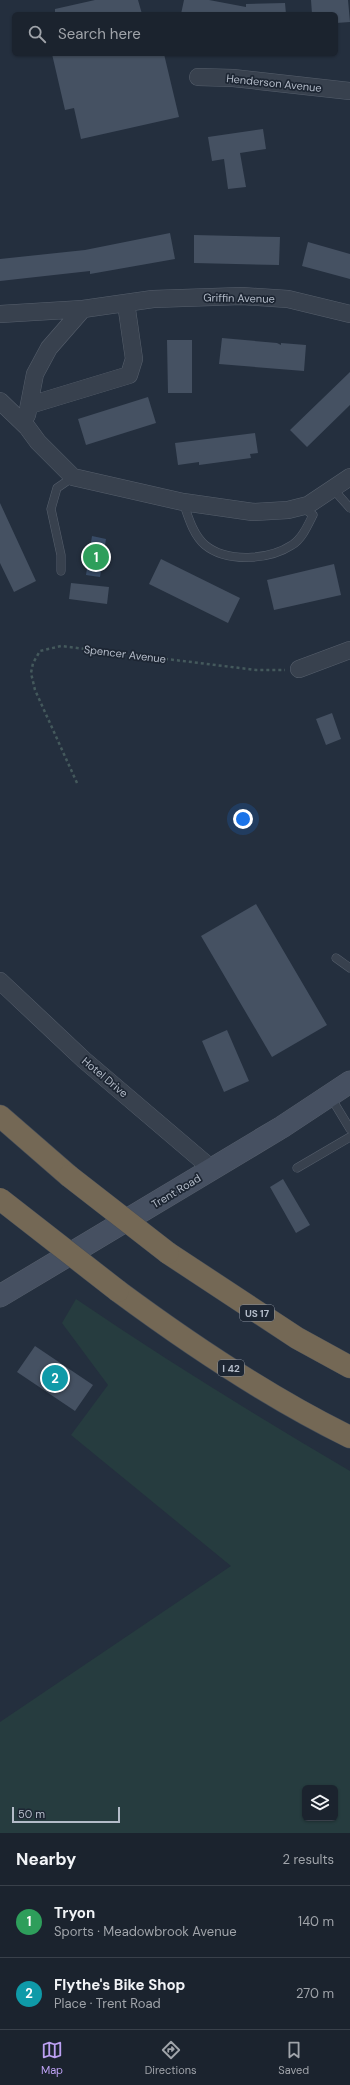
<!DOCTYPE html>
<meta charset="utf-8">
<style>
body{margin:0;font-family:"DM Sans",sans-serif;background:#242b36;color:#f1f3f6}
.controls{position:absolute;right:12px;bottom:12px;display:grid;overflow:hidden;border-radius:6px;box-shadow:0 1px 3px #0004}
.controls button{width:36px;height:36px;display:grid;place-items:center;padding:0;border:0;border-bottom:1px solid #39404a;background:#1b232e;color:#f1f3f6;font:20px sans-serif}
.scale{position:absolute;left:12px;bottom:10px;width:108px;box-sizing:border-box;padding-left:4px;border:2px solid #b4bcc9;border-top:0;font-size:11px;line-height:14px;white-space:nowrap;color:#b4bcc9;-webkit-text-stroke:3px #1d2633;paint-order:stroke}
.you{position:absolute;left:243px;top:819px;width:14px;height:14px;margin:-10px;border:3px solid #fff;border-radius:50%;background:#1a73e8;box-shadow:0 0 0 6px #1a73e833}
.badge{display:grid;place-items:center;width:26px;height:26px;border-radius:50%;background:#bca0f2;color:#fff;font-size:13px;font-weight:700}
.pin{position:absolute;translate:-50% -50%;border:2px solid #fff;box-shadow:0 1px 4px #0006}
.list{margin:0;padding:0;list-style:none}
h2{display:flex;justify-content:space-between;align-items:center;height:52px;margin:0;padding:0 16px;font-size:17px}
h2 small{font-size:13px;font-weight:400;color:#a0a4aa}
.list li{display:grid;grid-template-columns:26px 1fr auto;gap:12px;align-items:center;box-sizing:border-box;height:72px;padding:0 16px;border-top:1px solid #39404a}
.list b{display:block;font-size:15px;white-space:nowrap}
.list p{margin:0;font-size:13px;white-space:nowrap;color:#a0a4aa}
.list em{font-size:13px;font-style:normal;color:#a0a4aa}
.icon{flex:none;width:22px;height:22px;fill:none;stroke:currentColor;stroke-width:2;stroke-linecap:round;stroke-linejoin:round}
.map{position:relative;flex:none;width:350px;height:1833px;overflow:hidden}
.search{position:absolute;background:#1b232e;box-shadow:0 1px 3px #0004;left:12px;right:12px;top:12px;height:44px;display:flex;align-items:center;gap:10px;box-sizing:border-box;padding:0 14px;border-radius:6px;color:#a0a4aa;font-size:15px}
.sheet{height:196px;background:#1b232e}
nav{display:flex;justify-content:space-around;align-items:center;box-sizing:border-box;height:56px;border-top:1px solid #39404a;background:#1b232e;font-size:11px;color:#a0a4aa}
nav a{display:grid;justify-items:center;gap:2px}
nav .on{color:#bca0f2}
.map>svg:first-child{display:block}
.green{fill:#263c3f;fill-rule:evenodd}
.water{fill:#394c67}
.building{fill:#455162}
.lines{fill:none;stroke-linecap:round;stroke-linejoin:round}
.lane-casing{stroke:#565f6c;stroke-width:9}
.street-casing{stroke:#565f6c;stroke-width:18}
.secondary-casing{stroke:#565f6c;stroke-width:23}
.highway-casing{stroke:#434c59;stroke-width:23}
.path{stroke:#44595c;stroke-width:2.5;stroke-dasharray:3 3;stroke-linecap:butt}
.lane{stroke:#38414e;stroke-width:8}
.street{stroke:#38414e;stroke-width:17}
.secondary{stroke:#465061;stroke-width:22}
.highway{stroke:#746855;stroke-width:22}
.highway-bridge-casing{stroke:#434c59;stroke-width:23;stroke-linecap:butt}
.highway-bridge{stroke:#746855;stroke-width:22}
.labels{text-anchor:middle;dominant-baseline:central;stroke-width:3.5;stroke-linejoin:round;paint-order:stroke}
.shield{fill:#1d2633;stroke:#878f9c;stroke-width:1}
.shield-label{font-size:10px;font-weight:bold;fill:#b4bcc9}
.street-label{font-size:11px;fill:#b4bcc9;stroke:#1d2633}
</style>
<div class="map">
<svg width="350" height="1833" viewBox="0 0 350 1833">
<rect width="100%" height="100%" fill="#242f3e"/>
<path class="green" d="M76,1299C165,1360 257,1416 350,1471V1833H0V1722L231,1566L71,1435L108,1385L62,1323ZM305,1788H335V1818H305Z"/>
<path class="water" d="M92,536L106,539L100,577L86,575Z"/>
<path class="building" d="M95,0H138L142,14H55V9Z
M184,0H209L246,7V4L285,3L286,14H181Z
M311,0H348L350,22L336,23V14H312Z
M52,54H164L179,117L81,139L74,108L65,110Z
M263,129L266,149L240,153L246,187L228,189L224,159L212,161L208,137Z
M170,233L175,259L90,274V271L0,281V259L85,250Z
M194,235L280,237L279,265L194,263Z
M308,242L350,254V279L302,266Z
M222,338L277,343L281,345V343L306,345L304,371L219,364Z
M167,340H192V393H168Z
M350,372V405L307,447L290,430Z
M148,397L156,423L86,445L78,419Z
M255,433L258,453L250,454L251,458L199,465V462L178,465L175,443Z
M0,503L36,581L14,592L0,563Z
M161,559L240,598L228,623L149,584Z
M334,564L341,595L274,610L267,580Z
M71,583L109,587L107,604L69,599Z
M332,713L341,739L326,745L316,719Z
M256,904L327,1025L272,1057L201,936Z
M227,1030L249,1081L224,1092L202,1041Z
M283,1179L310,1225L296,1233L270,1187Z
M35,1346L93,1385L75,1411L17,1372Z"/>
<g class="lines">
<defs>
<path id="lane" d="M333,489L350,508
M183,502C188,516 193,535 205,545C227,563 269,560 292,545C302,539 308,525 313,515L302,507
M61,571V555L51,509L57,488L73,477
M336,958L350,968
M330,1096L350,1129
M297,1168L350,1137"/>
<path id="street" d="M198,77L233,78L350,91
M0,314L83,309L153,299L242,296L288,299L350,314
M0,401L27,427L38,442L73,477L183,502L253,512L288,510L308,505L350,477
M30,405L129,375L134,359L126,303
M27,415L35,374L49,348L83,309
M299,669L350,650
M0,981L84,1060L212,1169"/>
<path id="secondary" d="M0,1296L282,1127L350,1082"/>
<path id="highway" d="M0,1116L69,1176
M168,1253L297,1338L350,1367
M118,1291C191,1345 268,1397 350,1437"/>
</defs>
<use href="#lane" class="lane-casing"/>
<use href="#street" class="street-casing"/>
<use href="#secondary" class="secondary-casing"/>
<use href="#highway" class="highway-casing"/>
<path class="path" d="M77,783L35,690L31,673L33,663L40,651L61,646L256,670H285"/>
<use href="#lane" class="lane"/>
<use href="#street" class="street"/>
<use href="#secondary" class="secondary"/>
<use href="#highway" class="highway"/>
<defs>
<path id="highway-bridge" d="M69,1176L168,1253
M0,1199L118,1291"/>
</defs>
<use href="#highway-bridge" class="highway-bridge-casing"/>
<use href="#highway-bridge" class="highway-bridge"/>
</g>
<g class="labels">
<g class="shield">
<rect x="240" y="1305" width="34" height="16" rx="3"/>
<rect x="218" y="1360" width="26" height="16" rx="3"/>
</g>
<g class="shield-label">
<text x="257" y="1313">US 17</text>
<text x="231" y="1368">I 42</text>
</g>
<g class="street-label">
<text transform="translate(274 83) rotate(6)">Henderson Avenue</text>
<text transform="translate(239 298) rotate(1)">Griffin Avenue</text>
<text transform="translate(125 654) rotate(7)">Spencer Avenue</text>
<text transform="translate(105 1077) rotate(40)">Hotel Drive</text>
<text transform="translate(176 1191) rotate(-31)">Trent Road</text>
</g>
</g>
</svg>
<div class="controls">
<button><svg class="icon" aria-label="layers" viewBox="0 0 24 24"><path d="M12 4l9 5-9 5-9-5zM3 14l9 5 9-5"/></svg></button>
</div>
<div class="scale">50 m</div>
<div class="you"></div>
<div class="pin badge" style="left:96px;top:557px;background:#2e9e5b">1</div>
<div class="pin badge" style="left:55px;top:1378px;background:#0f9aa8">2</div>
<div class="search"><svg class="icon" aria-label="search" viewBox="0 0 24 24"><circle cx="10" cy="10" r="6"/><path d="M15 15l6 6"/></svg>Search here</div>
</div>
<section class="sheet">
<h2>Nearby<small>2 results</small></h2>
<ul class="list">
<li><span class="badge" style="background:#2e9e5b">1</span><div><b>Tryon</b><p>Sports · Meadowbrook Avenue</p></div><em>140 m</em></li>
<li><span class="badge" style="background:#0f9aa8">2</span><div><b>Flythe's Bike Shop</b><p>Place · Trent Road</p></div><em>270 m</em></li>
</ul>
</section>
<nav>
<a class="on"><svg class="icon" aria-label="map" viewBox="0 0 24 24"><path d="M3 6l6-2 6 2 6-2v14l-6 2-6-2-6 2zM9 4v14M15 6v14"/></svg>Map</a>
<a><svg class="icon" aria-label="directions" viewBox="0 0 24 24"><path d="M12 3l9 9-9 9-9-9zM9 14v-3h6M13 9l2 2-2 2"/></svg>Directions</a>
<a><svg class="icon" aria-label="saved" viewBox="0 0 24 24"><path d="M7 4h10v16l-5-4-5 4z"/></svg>Saved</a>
</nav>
